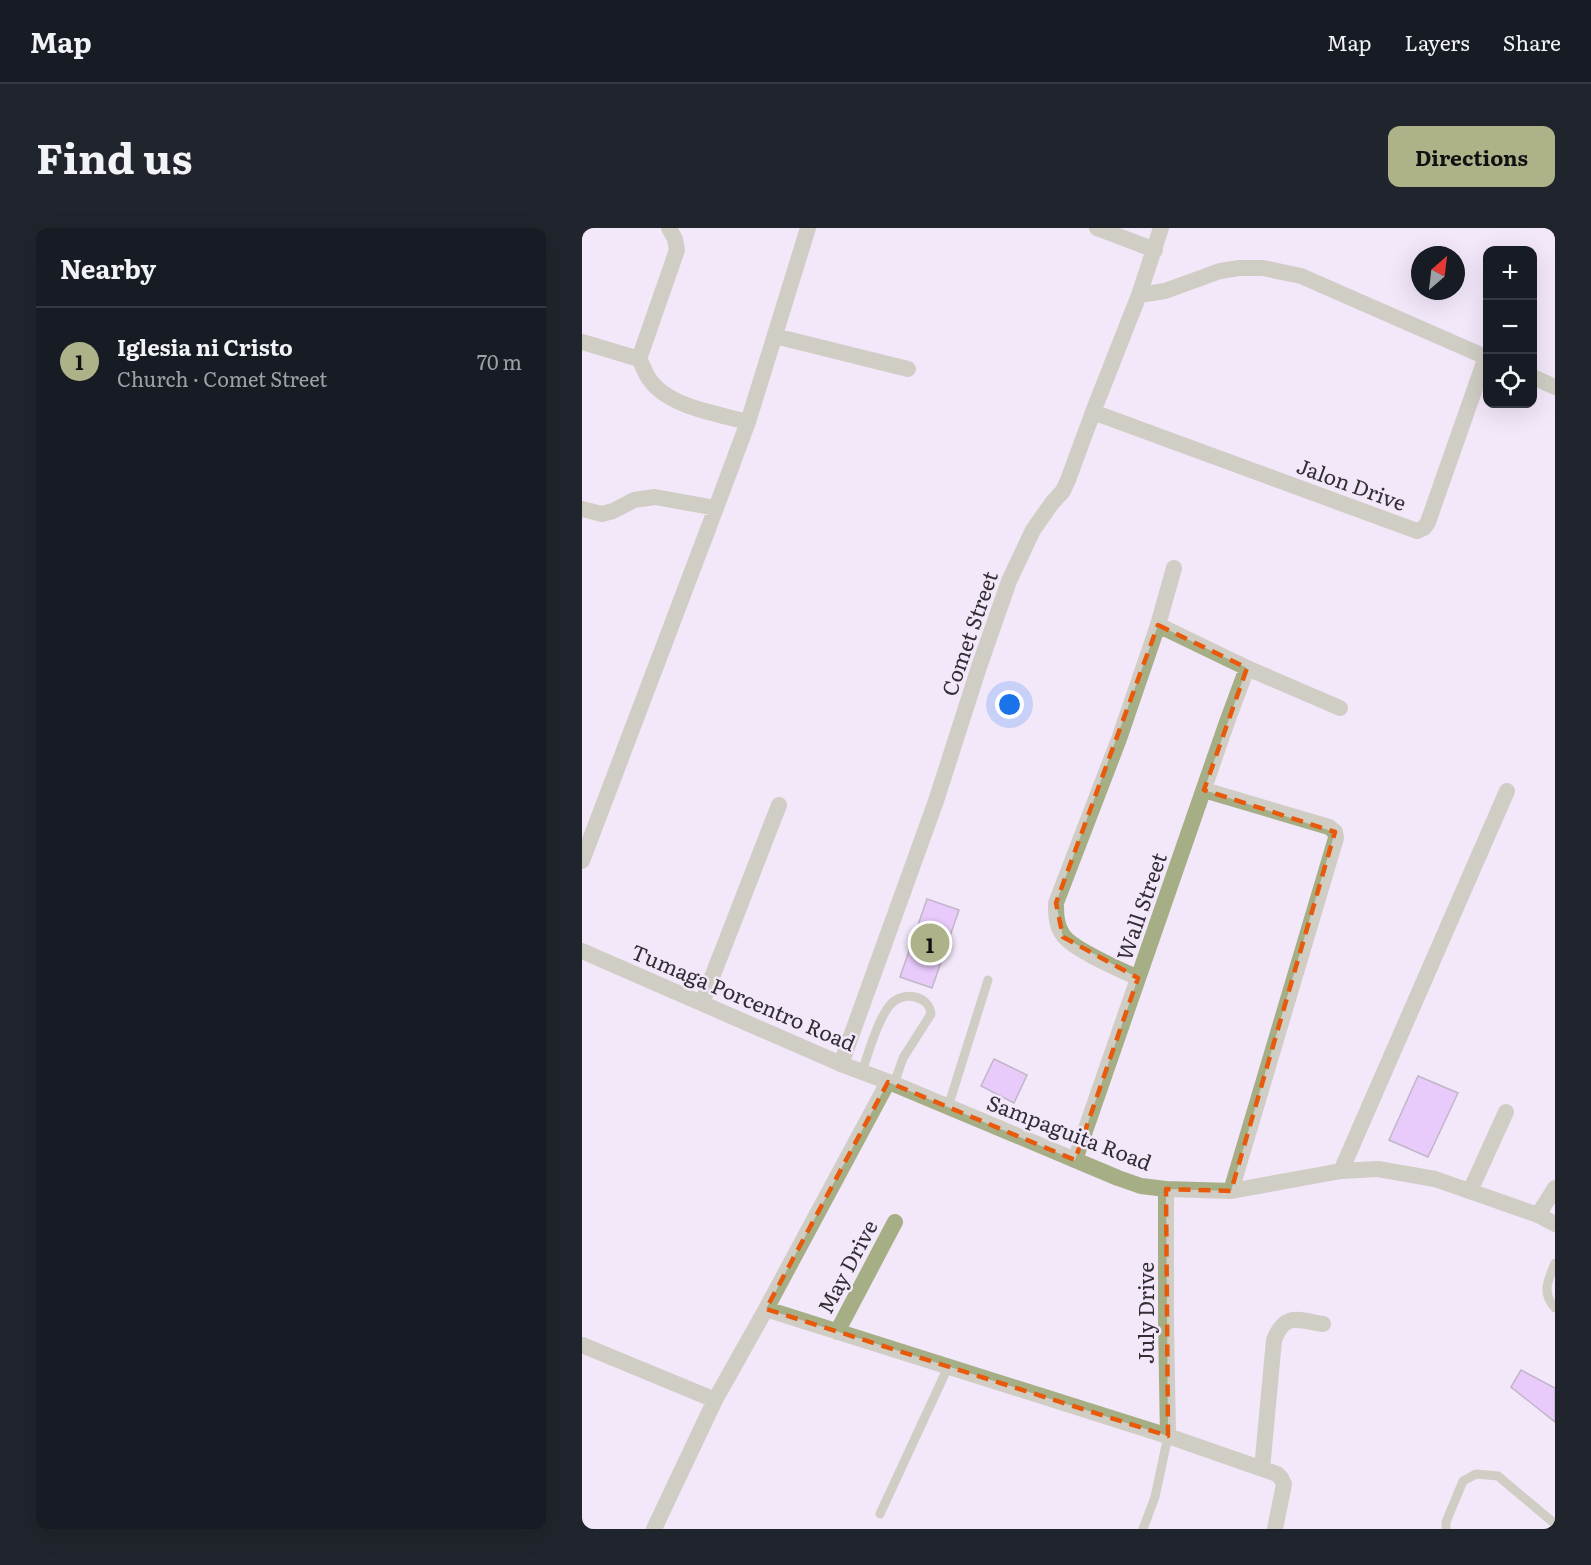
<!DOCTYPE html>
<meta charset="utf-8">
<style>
body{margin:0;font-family:Literata,serif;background:#20242c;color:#f1f3f6}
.controls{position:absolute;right:18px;top:18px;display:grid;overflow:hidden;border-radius:12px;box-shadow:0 6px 24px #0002}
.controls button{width:54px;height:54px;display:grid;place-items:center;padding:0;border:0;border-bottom:2px solid #363941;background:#171b24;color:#f1f3f6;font:30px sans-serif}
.compass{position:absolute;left:829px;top:18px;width:54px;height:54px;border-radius:50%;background:#171b24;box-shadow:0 6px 24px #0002;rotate:28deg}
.you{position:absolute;left:428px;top:477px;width:21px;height:21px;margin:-15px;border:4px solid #fff;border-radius:50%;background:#1a73e8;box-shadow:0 0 0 9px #1a73e833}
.badge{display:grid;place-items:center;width:39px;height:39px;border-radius:50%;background:#adb289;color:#111;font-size:20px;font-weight:700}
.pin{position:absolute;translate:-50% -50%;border:3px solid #fff;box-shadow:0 2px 6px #0006}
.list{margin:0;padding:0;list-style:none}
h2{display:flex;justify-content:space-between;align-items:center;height:78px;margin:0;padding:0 24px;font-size:26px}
h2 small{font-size:20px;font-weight:400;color:#9ea1a6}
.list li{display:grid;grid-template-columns:39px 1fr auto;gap:18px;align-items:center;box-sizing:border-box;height:108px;padding:0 24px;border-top:2px solid #363941}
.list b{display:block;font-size:22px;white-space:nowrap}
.list p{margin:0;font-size:20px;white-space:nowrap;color:#9ea1a6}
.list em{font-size:20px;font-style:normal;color:#9ea1a6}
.icon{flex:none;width:33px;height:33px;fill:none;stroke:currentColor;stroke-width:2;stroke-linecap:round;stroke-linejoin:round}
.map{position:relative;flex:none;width:973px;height:1301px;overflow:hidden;border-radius:12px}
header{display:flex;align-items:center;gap:36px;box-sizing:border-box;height:84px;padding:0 30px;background:#171b24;border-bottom:2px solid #363941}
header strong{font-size:28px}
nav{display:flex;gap:33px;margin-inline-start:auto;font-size:21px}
.intro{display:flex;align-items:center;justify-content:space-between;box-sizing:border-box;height:144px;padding:0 36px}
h1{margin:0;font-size:42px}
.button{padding:15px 27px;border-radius:12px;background:#adb289;color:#111;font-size:21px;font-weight:700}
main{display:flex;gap:36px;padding:0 36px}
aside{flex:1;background:#171b24;border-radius:12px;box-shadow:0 6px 24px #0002}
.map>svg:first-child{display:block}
.building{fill:#dea9fd;stroke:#857b8b;stroke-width:1.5}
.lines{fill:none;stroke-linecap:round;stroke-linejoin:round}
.service{stroke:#a6ae86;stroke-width:9}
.minor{stroke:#a6ae86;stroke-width:16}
.tertiary{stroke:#a6ae86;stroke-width:16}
.marked{fill:none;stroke:#e8590c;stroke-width:4.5;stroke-dasharray:12 8;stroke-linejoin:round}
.labels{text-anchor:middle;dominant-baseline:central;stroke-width:5;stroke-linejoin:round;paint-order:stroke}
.street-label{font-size:21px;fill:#322e34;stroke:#f3e8fa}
</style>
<header>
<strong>Map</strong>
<nav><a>Map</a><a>Layers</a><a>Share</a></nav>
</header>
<div class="intro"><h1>Find us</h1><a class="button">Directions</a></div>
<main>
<aside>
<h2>Nearby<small></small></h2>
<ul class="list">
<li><span class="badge">1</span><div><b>Iglesia ni Cristo</b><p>Church · Comet Street</p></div><em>70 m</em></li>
</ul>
</aside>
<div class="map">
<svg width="973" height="1301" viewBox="0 0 973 1301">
<rect width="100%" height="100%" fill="#f3e8fa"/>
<path class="building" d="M345,671L377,682L350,760L318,749Z
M412,831L445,847L432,875L399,858Z
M836,848L876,865L846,929L807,912Z
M939,1142L973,1160V1194L929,1159Z"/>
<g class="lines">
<path class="service" d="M280,843C287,824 295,793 308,777C319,763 347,766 349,786L321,830L312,856
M366,879L406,752
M973,1035C966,1053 959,1064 973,1080
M298,1286L366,1139
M561,1301L573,1269L586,1208
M864,1301V1294L881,1253L894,1246L916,1248L973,1296"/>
<path class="minor" d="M515,0L573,22
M557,67L583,63L638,43L657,40H681L719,48L906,130
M193,108L326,141
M0,114L57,131C61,137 63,146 68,152C87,179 136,186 166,194
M57,131L95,22L93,11L87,0
M951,149L973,159
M511,184L835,303L842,300L846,294L904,129
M0,281L20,286L31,283L52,272L73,269L134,280L166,194L226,0
M576,397L665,440L758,480
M622,562L747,599L753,604L754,610L649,963
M0,633L134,280
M556,750C539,742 490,721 481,707C474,697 474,686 474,675L537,511L576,397L592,340
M120,775L197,577
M259,836L354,573L397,439L427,353L451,302L470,275L481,263L486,252L511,184L557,67L579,0
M493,932L645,494L665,440
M759,943L925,563
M584,961V1094L586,1208
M888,963L924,884
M956,987L973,960
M184,1081L586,1208L695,1246L699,1250L702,1256L693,1301
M255,1104L313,994
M0,1117L133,1172
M680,1241L692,1112C703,1084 716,1092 741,1096
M72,1301L133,1172L184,1081L306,854"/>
<path class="tertiary" d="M0,723L259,836L312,856L536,950L559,958L584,961L649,963L759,943L796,941L853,951L956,987L973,996"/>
</g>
<path d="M0 0H973V1301H0ZM576,397L665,440L622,562L753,604L649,963L584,961L586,1208L184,1081L306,854L493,932L556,750L481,709L474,675Z" fill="#f3e8fa" fill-opacity=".55" fill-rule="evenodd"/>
<path class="marked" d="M576,397L665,440L622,562L753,604L649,963L584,961L586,1208L184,1081L306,854L493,932L556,750L481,709L474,675Z"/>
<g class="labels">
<g class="street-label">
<text transform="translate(770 255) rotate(20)">Jalon Drive</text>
<text transform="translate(386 405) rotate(-71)">Comet Street</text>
<text transform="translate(558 678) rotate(-71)">Wall Street</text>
<text transform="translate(162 768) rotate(23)">Tumaga Porcentro Road</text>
<text transform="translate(488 903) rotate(21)">Sampaguita Road</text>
<text transform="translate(264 1038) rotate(-62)">May Drive</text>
<text transform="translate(562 1085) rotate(-90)">July Drive</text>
</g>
</g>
</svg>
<div class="controls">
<button>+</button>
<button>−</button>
<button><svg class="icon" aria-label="locate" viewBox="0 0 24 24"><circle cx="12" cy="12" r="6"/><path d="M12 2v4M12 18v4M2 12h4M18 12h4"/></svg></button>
</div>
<svg class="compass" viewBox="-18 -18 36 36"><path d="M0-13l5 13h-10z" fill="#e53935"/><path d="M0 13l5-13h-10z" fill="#9ea1a6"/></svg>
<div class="you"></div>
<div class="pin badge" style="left:348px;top:715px">1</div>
</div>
</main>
